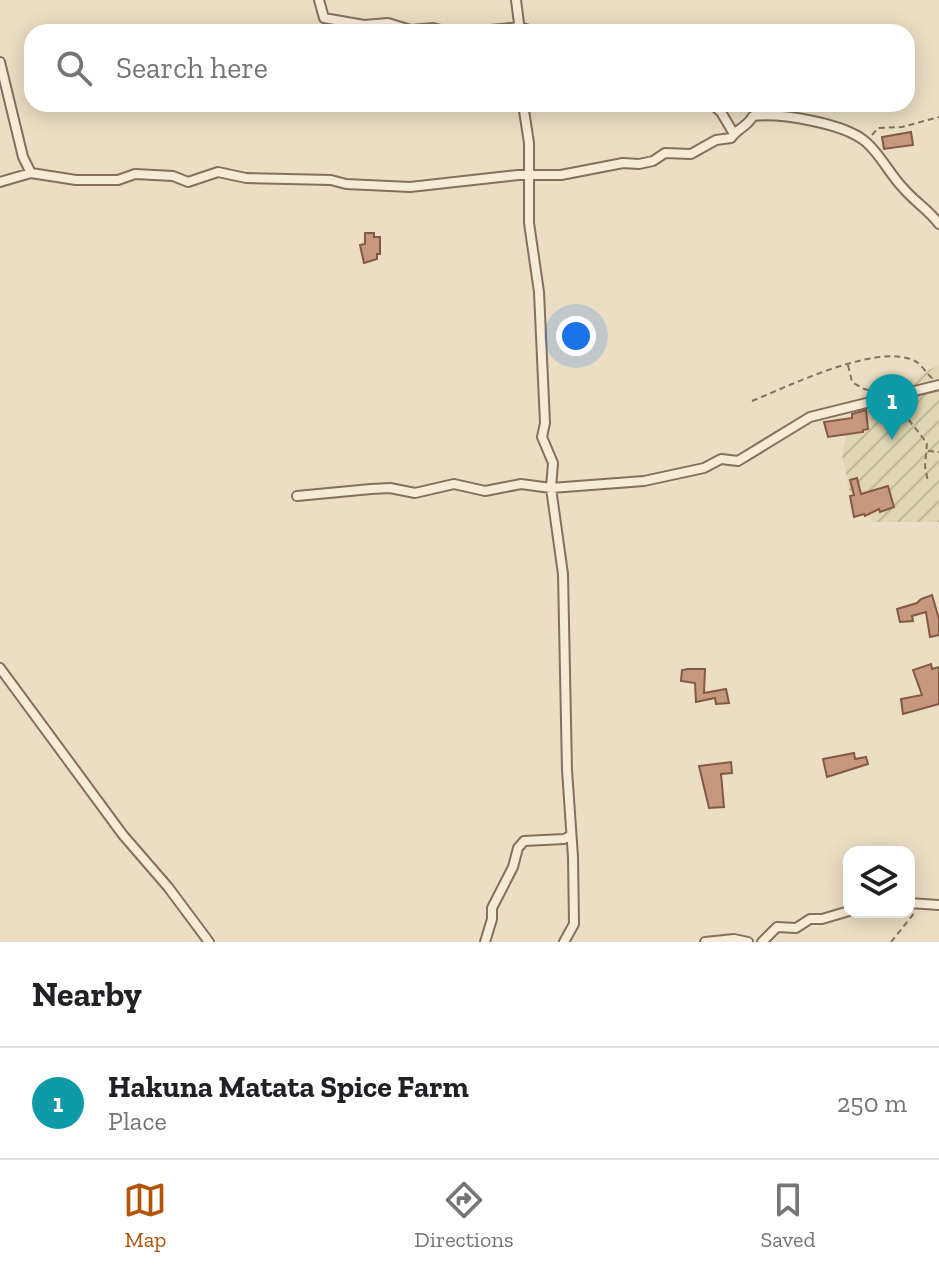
<!DOCTYPE html>
<style>
body{margin:0;font-family:"Zilla Slab",serif;background:#f2f2f2;color:#202124}
.controls{position:absolute;right:24px;bottom:24px;display:grid;overflow:hidden;border-radius:16px;box-shadow:0 4px 20px #0003}
.controls button{width:72px;height:72px;display:grid;place-items:center;padding:0;border:0;border-bottom:2px solid #e0e0e0;background:#fff;color:#202124;font:40px sans-serif}
.you{position:absolute;left:576px;top:336px;width:28px;height:28px;margin:-20px;border:6px solid #fff;border-radius:50%;background:#1a73e8;box-shadow:0 0 0 12px #1a73e833}
.badge{display:grid;place-items:center;width:52px;height:52px;border-radius:50%;background:#b45309;color:#fff;font-size:26px;font-weight:700}
.pin{position:absolute;translate:-50% -66px;filter:drop-shadow(0 2px 4px #0008)}
.pin::after{content:'';position:absolute;top:42px;width:28px;height:24px;background:inherit;clip-path:polygon(0 0,100% 0,50% 100%)}
.list{margin:0;padding:0;list-style:none}
h2{display:flex;justify-content:space-between;align-items:center;height:104px;margin:0;padding:0 32px;font-size:34px}
h2 small{font-size:26px;font-weight:400;color:#757577}
.list li{display:grid;grid-template-columns:52px 1fr auto;gap:24px;align-items:center;box-sizing:border-box;height:112px;padding:0 32px;border-top:2px solid #e0e0e0}
.list b{display:block;font-size:30px;white-space:nowrap}
.list p{margin:0;font-size:26px;white-space:nowrap;color:#757577}
.list em{font-size:26px;font-style:normal;color:#757577}
.icon{flex:none;width:44px;height:44px;fill:none;stroke:currentColor;stroke-width:2;stroke-linecap:round;stroke-linejoin:round}
.map{position:relative;flex:none;width:939px;height:942px;overflow:hidden}
.search{position:absolute;background:#fff;box-shadow:0 4px 20px #0003;left:24px;right:24px;top:24px;height:88px;display:flex;align-items:center;gap:20px;box-sizing:border-box;padding:0 28px;border-radius:24px;color:#757577;font-size:30px}
.sheet{height:216px;background:#fff}
nav{display:flex;justify-content:space-around;align-items:center;box-sizing:border-box;height:112px;border-top:2px solid #e0e0e0;background:#fff;font-size:22px;color:#757577}
nav a{display:grid;justify-items:center;gap:4px}
nav .on{color:#b45309}
.map>svg:first-child{display:block}
.farmland{fill:url(#farmland-furrows)}
.building{fill:#c7987d;stroke:#825943;stroke-width:2}
.lines{fill:none;stroke-linecap:round;stroke-linejoin:round}
.minor-casing{stroke:#84705c;stroke-width:12}
.path{stroke:#84705c;stroke-width:2;stroke-dasharray:6 4;stroke-linecap:butt}
.minor{stroke:#f6ebd7;stroke-width:8}
</style>
<div class="map">
<svg width="939" height="942" viewBox="0 0 939 942">
<defs>
<pattern id="farmland-furrows" width="10" height="10" patternUnits="userSpaceOnUse" patternTransform="scale(2)"><rect width="10" height="10" fill="#e0d6b2"/><path d="M-1 1l2-2M0 10L10 0M9 11l2-2" fill="none" stroke="#c1b899"/></pattern>
</defs>
<rect width="100%" height="100%" fill="#ebdec4"/>
<path class="farmland" d="M939,365V522H873L849,490L842,455L849,424L877,404L891,380L910,379Z"/>
<path class="building" d="M911,132L913,145L884,149L882,137Z
M365,233H374V237H380V254H377V259L364,263L360,245L365,244Z
M866,410L868,429L863,430V432L828,437L824,422L852,418V414Z
M857,478L861,494L888,486L894,507L880,512L879,509L865,516L864,514L854,517L850,496L854,495L850,480Z
M932,595L939,619V635L930,637L926,612L912,616L913,621L900,622L897,609L917,603L921,599Z
M931,664L932,669L939,667V704L903,714L901,699L922,695L913,670Z
M688,669H705L704,693L726,689L729,703L716,704L715,698L696,702L695,683L681,681L682,670Z
M854,753L855,759L866,757L868,764L827,777L823,759Z
M731,762L732,773L721,774L724,807L709,808L699,766Z"/>
<g class="lines">
<defs>
<path id="minor" d="M319,0L324,18L364,25L388,23L411,30L433,28L449,32
M516,0L520,31
M471,32L520,27L534,32
M0,62L23,157L31,173
M523,104L529,143V223L539,292L545,423L542,437L553,463L551,488L563,574L567,770L573,857L574,924L564,942
M712,104L721,112L734,134
M0,182L31,173L76,180H118L135,174L173,176L188,182L218,172L246,178L331,180L346,184L410,187L518,175H561L623,163L639,164L653,161L665,153L691,154L716,140L731,138C738,128 747,127 753,116C781,113 844,123 866,142C881,155 890,175 904,189C915,202 929,210 939,224
M297,496L371,489L390,488L415,493L454,484L485,491L521,484L551,488L644,481L704,468L721,459L738,461L810,417L939,385
M0,668L123,835L168,887L209,942
M909,903L939,905
M485,942L492,919V908L513,867L518,848L524,841L564,839L570,836
M705,942L734,939L748,942
M762,942L777,927L796,928L810,919H822L849,911"/>
</defs>
<use href="#minor" class="minor-casing"/>
<path class="path" d="M872,135L878,128L902,127L939,117
M848,365L852,382L864,389L874,391
M752,401C789,386 878,342 915,361C921,364 927,374 933,379
M896,404L927,443L925,466L928,482
M928,451L939,452
M891,942L916,911"/>
<use href="#minor" class="minor"/>
</g>
</svg>
<div class="controls">
<button><svg class="icon" aria-label="layers" viewBox="0 0 24 24"><path d="M12 4l9 5-9 5-9-5zM3 14l9 5 9-5"/></svg></button>
</div>
<div class="you"></div>
<div class="pin badge" style="left:892px;top:440px;background:#0f9aa8">1</div>
<div class="search"><svg class="icon" aria-label="search" viewBox="0 0 24 24"><circle cx="10" cy="10" r="6"/><path d="M15 15l6 6"/></svg>Search here</div>
</div>
<section class="sheet">
<h2>Nearby<small></small></h2>
<ul class="list">
<li><span class="badge" style="background:#0f9aa8">1</span><div><b>Hakuna Matata Spice Farm</b><p>Place</p></div><em>250 m</em></li>
</ul>
</section>
<nav>
<a class="on"><svg class="icon" aria-label="map" viewBox="0 0 24 24"><path d="M3 6l6-2 6 2 6-2v14l-6 2-6-2-6 2zM9 4v14M15 6v14"/></svg>Map</a>
<a><svg class="icon" aria-label="directions" viewBox="0 0 24 24"><path d="M12 3l9 9-9 9-9-9zM9 14v-3h6M13 9l2 2-2 2"/></svg>Directions</a>
<a><svg class="icon" aria-label="saved" viewBox="0 0 24 24"><path d="M7 4h10v16l-5-4-5 4z"/></svg>Saved</a>
</nav>
